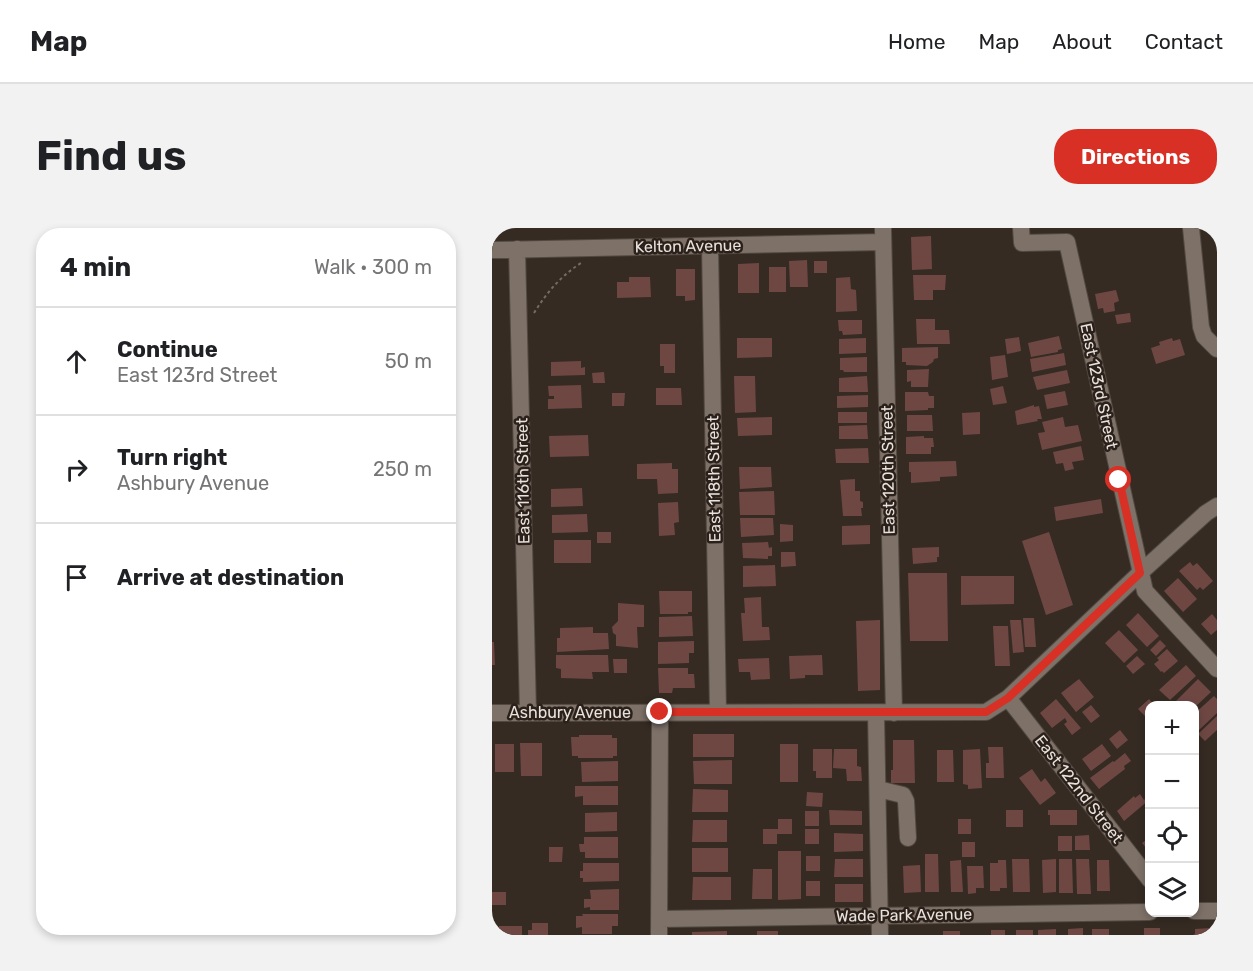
<!DOCTYPE html>
<meta charset="utf-8">
<style>
body{margin:0;font-family:Rubik,sans-serif;background:#f2f2f2;color:#202124}
.controls{position:absolute;right:18px;bottom:18px;display:grid;overflow:hidden;border-radius:12px;box-shadow:0 3px 9px #0003}
.controls button{width:54px;height:54px;display:grid;place-items:center;padding:0;border:0;border-bottom:2px solid #e0e0e0;background:#fff;color:#202124;font:30px sans-serif}
.stop{position:absolute;width:18px;height:18px;margin:-14px;border:4px solid #d93025;border-radius:50%;background:#fff}
.stop.end{background:#d93025;border-color:#fff;box-shadow:0 2px 6px #0008}
.list{margin:0;padding:0;list-style:none}
h2{display:flex;justify-content:space-between;align-items:center;height:78px;margin:0;padding:0 24px;font-size:26px}
h2 small{font-size:20px;font-weight:400;color:#757577}
.list li{display:grid;grid-template-columns:39px 1fr auto;gap:18px;align-items:center;box-sizing:border-box;height:108px;padding:0 24px;border-top:2px solid #e0e0e0}
.list b{display:block;font-size:22px;white-space:nowrap}
.list p{margin:0;font-size:20px;white-space:nowrap;color:#757577}
.list em{font-size:20px;font-style:normal;color:#757577}
.icon{flex:none;width:33px;height:33px;fill:none;stroke:currentColor;stroke-width:2;stroke-linecap:round;stroke-linejoin:round}
.map{position:relative;flex:none;width:725px;height:707px;overflow:hidden;border-radius:24px}
header{display:flex;align-items:center;gap:36px;box-sizing:border-box;height:84px;padding:0 30px;background:#fff;border-bottom:2px solid #e0e0e0}
header strong{font-size:28px}
nav{display:flex;gap:33px;margin-inline-start:auto;font-size:21px}
.intro{display:flex;align-items:center;justify-content:space-between;box-sizing:border-box;height:144px;padding:0 36px}
h1{margin:0;font-size:42px}
.button{padding:15px 27px;border-radius:24px;background:#d93025;color:#fff;font-size:21px;font-weight:700}
main{display:flex;gap:36px;padding:0 36px}
aside{flex:1;background:#fff;border-radius:24px;box-shadow:0 3px 9px #0003}
.map>svg:first-child{display:block}
.building{fill:#6e4743}
.lines{fill:none;stroke-linecap:round;stroke-linejoin:round}
.minor-casing{stroke:#524942;stroke-width:18}
.path{stroke:#746b64;stroke-width:2;stroke-dasharray:3 3;stroke-linecap:butt}
.minor{stroke:#7d7168;stroke-width:16}
.route{stroke:#d93025;stroke-width:8}
.labels{text-anchor:middle;dominant-baseline:central;stroke-width:5;stroke-linejoin:round;paint-order:stroke}
.street-label{font-size:16px;fill:#e8e1dc;stroke:#2b211a}
</style>
<header>
<strong>Map</strong>
<nav><a>Home</a><a>Map</a><a>About</a><a>Contact</a></nav>
</header>
<div class="intro"><h1>Find us</h1><a class="button">Directions</a></div>
<main>
<aside>
<h2>4 min<small>Walk · 300 m</small></h2>
<ul class="list">
<li><svg class="icon" aria-label="ahead" viewBox="0 0 24 24"><path d="M12 20V5M6 11l6-6 6 6"/></svg><div><b>Continue</b><p>East 123rd Street</p></div><em>50 m</em></li>
<li><svg class="icon" aria-label="right" viewBox="0 0 24 24"><path d="M7 20v-9h11M14 6l5 5-5 5"/></svg><div><b>Turn right</b><p>Ashbury Avenue</p></div><em>250 m</em></li>
<li><svg class="icon" aria-label="arrive" viewBox="0 0 24 24"><path d="M6 21V4h12l-3 4 3 4H6"/></svg><div><b>Arrive at destination</b></div></li>
</ul>
</aside>
<div class="map">
<svg width="725" height="707" viewBox="0 0 725 707">
<rect width="100%" height="100%" fill="#352b23"/>
<path class="building" d="M439,8L440,41L420,42L419,9Z
M315,32L316,59H298L297,33Z
M322,33H335V45H322Z
M267,35V65H246V36Z
M277,39H294V64H277Z
M184,41H203V72L193,73V68H184Z
M421,47H454L453,62H441V72H422Z
M137,49H158L159,69L125,70V54H137Z
M358,49L359,61L364,62L365,83L344,84V50Z
M624,62L627,73L622,75L623,83L612,85L611,80L606,81L603,66Z
M638,85L639,94L625,96L623,87Z
M424,91H443V102H457L458,116H425Z
M346,92H370V106L351,107L350,103H347Z
M567,108L570,121L566,122V124L539,129L536,115Z
M527,109L529,123L515,126L513,111Z
M245,110H280V129L245,130Z
M374,110V125L347,126V111Z
M680,110L681,113L688,111L693,127L664,136L659,120L668,117L667,114Z
M168,116H183V145H172V138H168Z
M446,119V130L442,131L441,134L435,138L414,137V134H410V120Z
M572,125L574,137L540,144L538,131Z
M513,127L516,149L500,152L498,129Z
M375,129V144H352L351,142H348V130Z
M89,133V140L93,139V147L59,148V134Z
M437,141L436,159H419V153L415,154V142Z
M575,142L578,155L545,162L541,149Z
M112,144L113,155H101L100,145Z
M242,148H263L264,184L243,185Z
M375,148L376,164H347V150Z
M89,157L90,180L56,181V171H62V168H57L56,158Z
M511,158L515,175L501,177L498,161Z
M164,160H189L190,177H164Z
M573,163L576,177L555,181L552,167Z
M413,164H436L437,168H442V180H436V182L413,183Z
M120,165H133L132,178H120Z
M376,167V179L345,180V168Z
M542,177V179L547,178L550,191H545L546,193L525,197L523,183Z
M346,184H375V195H346Z
M488,184V206L471,207L470,185Z
M415,187H440L441,203H415Z
M280,189V207L246,208L245,190Z
M571,189L573,199L586,197L590,213L550,222L546,205L553,204L550,194Z
M375,197L376,211H347V198Z
M96,207L97,228L58,229L57,208Z
M432,208V210H441L442,219H439V226H414V209Z
M589,218L592,232L580,234L582,241L573,243L571,235L564,236L561,224Z
M376,220L377,235H344L343,221Z
M464,233L465,248L448,249V253L419,255V244H417V234Z
M180,235V241H186V265L166,266L165,251H145V236Z
M247,239H279L280,259L248,261Z
M363,251V263H368V273L371,274V280H369L370,288H351L348,252Z
M90,260L91,278L59,279V261Z
M282,263L283,287H248L247,264Z
M609,271L611,285L564,293L562,279Z
M186,274L187,294L182,295L183,307L167,308L166,275Z
M95,286L96,304L60,305V287Z
M248,290H281L282,307L249,309Z
M288,296L301,297V313L288,314Z
M378,297V316L350,317V298Z
M105,304H119V315H105Z
M557,304L581,377L554,387L530,313Z
M62,312H99V335H62Z
M276,314L277,320L280,319V328H276V331L251,330L250,315Z
M447,319V329H445V334L421,336L420,320Z
M289,324H303L304,338L289,339Z
M698,334L701,338L705,335L721,353L711,362L708,359L705,362L687,343Z
M283,337L284,358L251,359V338Z
M416,345H455L456,413H418Z
M469,348H522V376L469,377Z
M686,350L705,371L691,384L672,363Z
M167,363H200V384H196V386H168Z
M269,369L270,399H277L278,412L251,413L249,385H253L252,370Z
M126,375L152,377V399H145L146,420L124,418V407L121,405L120,399L126,393Z
M646,385L667,408L655,419L634,397Z
M720,386L725,392V402L719,407L709,396Z
M200,388L201,408L167,409V389Z
M531,390H542L544,419H533Z
M388,392V462L366,463L364,393Z
M518,392H529L532,424L521,425Z
M501,398H516L518,438H503Z
M101,399V405H116L117,421L65,424V410H68V400Z
M627,402L646,422L632,435L613,415Z
M668,412L674,418L664,428L658,422Z
M202,413V425H197V435L166,436V414Z
M0,414H2L3,437H0Z
M675,421L686,433L672,445L670,443L669,444L662,436L667,432L665,430Z
M64,427H116L117,444H100L101,451L69,450V441L64,440Z
M330,427L331,447H313V450L298,451L297,428Z
M645,428L653,436L641,446L634,438Z
M277,430L278,451L259,452L258,444H247L246,431Z
M121,431H135V445H122Z
M694,437L704,448L678,472L667,462Z
M166,440H196V446H202L203,460H181L180,465H167Z
M587,451L602,469L584,484L569,465Z
M706,451L719,464L702,480V478H686L683,474Z
M722,468L725,471V485L706,503L702,499V486Z
M564,471L589,500L580,507L572,496L575,494L573,490L560,500L548,485Z
M657,471L663,478H658V489L656,491L646,481Z
M599,477L608,488L599,495L590,484Z
M725,488V502L713,513L706,506Z
M628,502L636,512L625,521L617,511Z
M201,506H242V529H201Z
M87,507H120V510H125V528H121V530H86V528H80L79,509H87Z
M401,512H422L423,555H399V542H401Z
M28,515H50V548H29Z
M3,516H22V544H3Z
M288,516H306V554H288Z
M610,516L619,528L599,543L590,531Z
M496,519H511L512,550H494V535H497Z
M321,521H340V550H324V543H321Z
M342,521H365V538L369,539L370,553H355L354,541L341,540Z
M488,521L490,560L476,561V557L471,556V522Z
M445,522H461L462,554H445Z
M633,525L639,533L632,538L633,541L607,561L598,550L621,533L622,534Z
M240,532V556H202L201,533Z
M126,533V553L90,554L89,534Z
M540,541L549,554L553,550L564,565L548,577L527,550Z
M83,558H126V577H91V568L83,569Z
M201,561L236,562V584H200Z
M315,564L331,565L330,579L314,578Z
M648,566L652,572L655,569L657,572L632,593L625,583L642,568L643,570Z
M337,582L370,583V597H338Z
M514,582H531V599H514Z
M556,582H585V597H558V587H556Z
M313,583H327V598H313Z
M125,584V603L93,604V585Z
M286,591H300V606H285V616H271V601H286Z
M466,591H479V606H466Z
M201,592H235V614H200Z
M313,601H327V616H313Z
M342,605L371,606V623L342,624Z
M597,607L598,622H583V608Z
M566,608H580V623H566Z
M92,609H126V630H93V624H88L87,616H92Z
M658,609V625L650,615Z
M470,614H483V629H470Z
M57,619H71L70,634H57Z
M200,620H236V644H200Z
M286,623H309V671L286,672Z
M433,626H446L447,664H433Z
M314,628H328V643H314Z
M343,631H371V649H342Z
M520,631H537L538,664H521Z
M564,631V664L551,665L550,632Z
M567,631H580L581,665H567Z
M584,631H597L599,666H585Z
M469,632L471,664H459L458,633Z
M506,632H514L515,660H508V663H498V635H506Z
M605,632H617L618,663H605Z
M91,635H127V653L91,654V650H88V643H91Z
M428,637L429,664L412,665L411,638Z
M475,638H491L492,660H484V665L476,666Z
M261,641H280V671H260Z
M201,649H239V672H200Z
M314,653H328V668H314Z
M343,656H371V674H343Z
M127,661V682H98V679L92,680V671H99L98,662Z
M0,664H14V677H0Z
M90,686H126V698H120V706H90V699L84,700V688H91Z
M40,695H56V707H36V702H40Z
M7,698H30V707H7Z
M591,700V707H576V701Z
M652,700H668V707H652Z
M719,700L720,707H703V701Z
M564,701V707H546V702Z
M600,701H617V707H600Z
M499,702H513V707H499Z
M524,702H541V707H524Z
M235,703V707H200V704Z
M265,703H286V707H265Z
M451,703H468V707H451Z"/>
<g class="lines">
<defs>
<path id="minor" d="M391,0L402,485
M529,0L530,15L575,14L653,363L725,441
M699,0L709,99L712,108L725,121
M218,18L226,484
M25,21L36,484
M0,22L391,14
M516,470L658,652
M0,485L494,484L516,470L648,345L714,285L725,278
M384,485L388,707
M386,561L411,567L414,573L416,610
M702,683H725
M167,691L658,684
M167,707L168,484"/>
</defs>
<use href="#minor" class="minor-casing"/>
<path class="path" d="M42,85C55,64 69,48 89,35"/>
<use href="#minor" class="minor"/>
</g>
<g class="lines">
<path class="route" d="M168,484H494L516,470L648,345L627,252"/>
</g>
<g class="labels">
<g class="street-label">
<text transform="translate(196 18) rotate(-1)">Kelton Avenue</text>
<text transform="translate(607 158) rotate(78)">East 123rd Street</text>
<text transform="translate(396 242) rotate(-91)">East 120th Street</text>
<text transform="translate(222 251) rotate(-91)">East 118th Street</text>
<text transform="translate(31 253) rotate(-91)">East 116th Street</text>
<text x="78" y="484">Ashbury Avenue</text>
<text transform="translate(587 561) rotate(52)">East 122nd Street</text>
<text transform="translate(412 687) rotate(-1)">Wade Park Avenue</text>
</g>
</g>
</svg>
<div class="controls">
<button>+</button>
<button>−</button>
<button><svg class="icon" aria-label="locate" viewBox="0 0 24 24"><circle cx="12" cy="12" r="6"/><path d="M12 2v4M12 18v4M2 12h4M18 12h4"/></svg></button>
<button><svg class="icon" aria-label="layers" viewBox="0 0 24 24"><path d="M12 4l9 5-9 5-9-5zM3 14l9 5 9-5"/></svg></button>
</div>
<div class="stop" style="left:627px;top:252px"></div>
<div class="stop end" style="left:168px;top:484px"></div>
</div>
</main>
